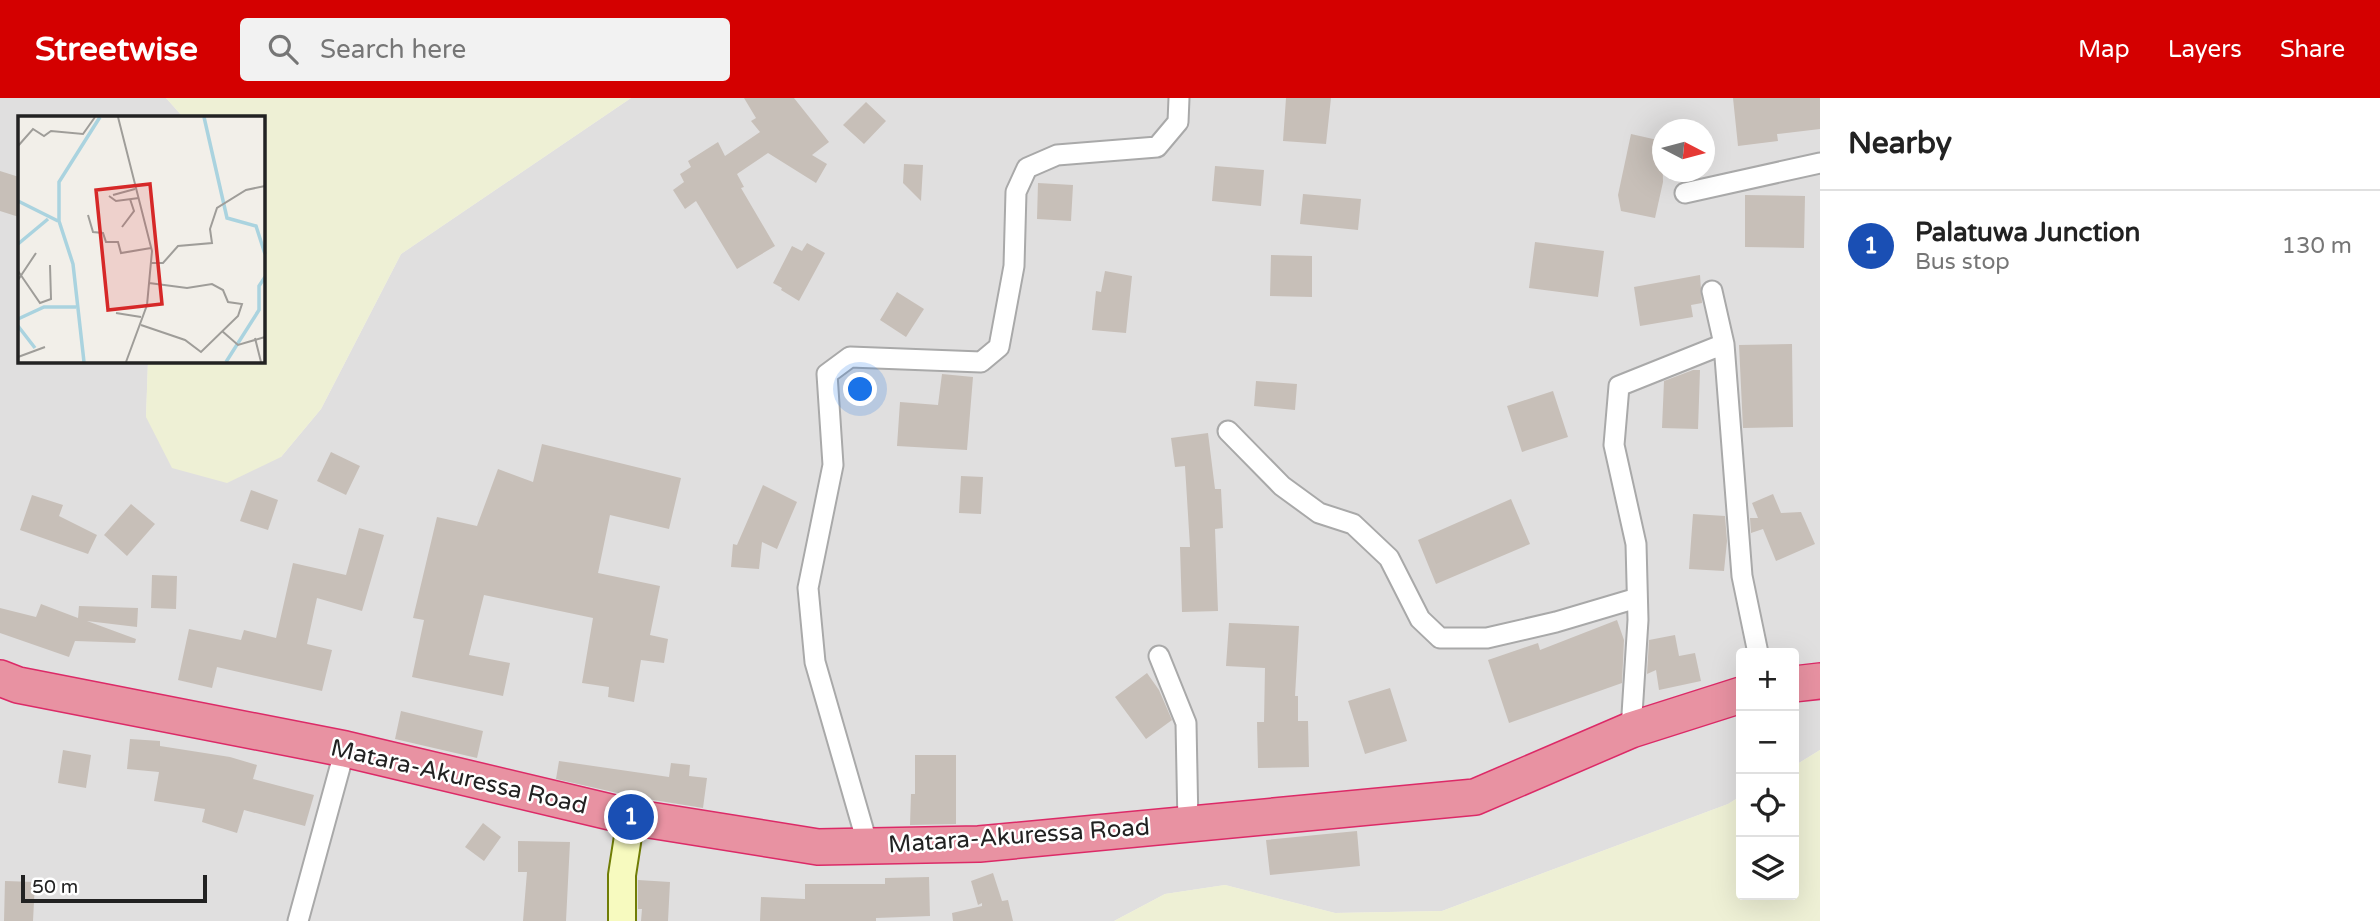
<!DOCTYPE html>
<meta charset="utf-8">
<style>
body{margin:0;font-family:"Varela Round",sans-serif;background:#f2f2f2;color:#222}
.controls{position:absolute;right:21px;bottom:21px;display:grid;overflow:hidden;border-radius:7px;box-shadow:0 7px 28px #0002}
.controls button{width:63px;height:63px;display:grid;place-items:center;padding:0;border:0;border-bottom:2px solid #e0e0e0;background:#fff;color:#222;font:35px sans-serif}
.compass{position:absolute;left:1652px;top:21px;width:63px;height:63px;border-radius:50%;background:#fff;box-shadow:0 7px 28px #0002;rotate:96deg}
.scale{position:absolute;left:21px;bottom:18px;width:186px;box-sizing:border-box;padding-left:7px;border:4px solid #222;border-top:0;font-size:19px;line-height:24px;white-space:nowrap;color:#222;-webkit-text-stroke:5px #fff;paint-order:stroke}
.you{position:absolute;left:861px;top:292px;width:24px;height:24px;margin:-18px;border:5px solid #fff;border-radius:50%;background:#1a73e8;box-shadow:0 0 0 10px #1a73e833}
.badge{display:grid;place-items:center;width:46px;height:46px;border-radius:50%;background:#d40000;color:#fff;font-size:23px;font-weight:700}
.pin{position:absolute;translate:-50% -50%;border:4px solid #fff;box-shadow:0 2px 7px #0006}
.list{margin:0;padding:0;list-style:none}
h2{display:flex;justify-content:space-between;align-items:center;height:91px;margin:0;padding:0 28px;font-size:30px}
h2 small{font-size:23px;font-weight:400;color:#767676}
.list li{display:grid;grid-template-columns:46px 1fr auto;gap:21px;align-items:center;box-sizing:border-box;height:112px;padding:0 28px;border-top:2px solid #e0e0e0}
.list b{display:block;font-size:26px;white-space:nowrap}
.list p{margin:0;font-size:23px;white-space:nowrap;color:#767676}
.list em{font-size:23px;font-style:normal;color:#767676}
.icon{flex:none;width:38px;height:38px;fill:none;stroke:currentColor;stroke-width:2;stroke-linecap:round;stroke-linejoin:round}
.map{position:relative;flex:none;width:1820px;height:823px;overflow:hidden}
header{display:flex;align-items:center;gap:42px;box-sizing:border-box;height:98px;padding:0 35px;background:#d40000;color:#fff}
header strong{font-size:33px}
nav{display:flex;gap:38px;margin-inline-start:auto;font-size:24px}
.search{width:490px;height:63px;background:#f2f2f2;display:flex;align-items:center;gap:18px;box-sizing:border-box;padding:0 24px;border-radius:7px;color:#767676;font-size:26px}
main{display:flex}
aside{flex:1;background:#fff}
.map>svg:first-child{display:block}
.residential{fill:#e0dfdf;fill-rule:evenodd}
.farmland{fill:#eef0d5}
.building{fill:#c7bfb8}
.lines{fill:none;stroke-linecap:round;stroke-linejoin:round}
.street-casing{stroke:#a9a9a9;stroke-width:23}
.secondary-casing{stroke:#707d05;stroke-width:30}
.highway-casing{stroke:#dc2a67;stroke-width:38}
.street{stroke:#fff;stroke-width:19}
.secondary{stroke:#f7fabf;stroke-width:26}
.highway{stroke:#e892a2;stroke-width:35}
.labels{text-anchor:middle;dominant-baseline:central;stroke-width:5;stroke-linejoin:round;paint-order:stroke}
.street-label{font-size:24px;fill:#222;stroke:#fff}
.inset-river{fill:none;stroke:#aad3df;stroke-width:3.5}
.inset-road{fill:none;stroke:#9f9d99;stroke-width:2}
.view{fill:#d62828;fill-opacity:0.15;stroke:#d62828;stroke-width:3.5}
.inset-edge{fill:none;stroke:#222;stroke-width:3.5}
</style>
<header>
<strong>Streetwise</strong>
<div class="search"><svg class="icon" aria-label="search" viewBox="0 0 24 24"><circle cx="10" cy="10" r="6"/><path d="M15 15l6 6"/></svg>Search here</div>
<nav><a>Map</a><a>Layers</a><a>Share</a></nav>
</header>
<main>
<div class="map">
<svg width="1820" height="823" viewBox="0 0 1820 823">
<rect width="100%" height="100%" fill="#f2efe9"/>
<path class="residential" d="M0,0H166L183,19H19V262L148,263L146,319L281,359L321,311L401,156L631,0H1820V652L1794,668V555H1741V698L1728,706L1442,813L1335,815L1225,787L1165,796L1114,823H0ZM1662,32H1704V74H1662Z"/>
<path class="farmland" d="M166,0H631L401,156L321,311L281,359L227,385L172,370L146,319L148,263L262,262V19H183Z
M1820,652V823H1114L1165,796L1225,787L1335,815L1442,813L1728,706L1741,698V797H1794V668Z"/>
<path class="building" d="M744,0H794L829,44L812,57L827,66L816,85L768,55L737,76L744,89L741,90L775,148L737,171L696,103L685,111L673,92L684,84L680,76L691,69L688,63L718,44L725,58L760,34L751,23L756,20Z
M1286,0H1331L1326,46L1283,43Z
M1733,0H1820V31L1777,36L1778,43L1738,48Z
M866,4L886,23L864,46L843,27Z
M1631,36L1662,43L1663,84L1655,120L1621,113L1618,97Z
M904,66L923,67L921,103L903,85Z
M1215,68L1264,72L1261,108L1212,103Z
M0,73L19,79V119L0,113Z
M1038,85L1073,87L1071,123L1037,121Z
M1303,96L1361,101L1358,132L1300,126Z
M1745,97L1805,98L1804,150L1745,149Z
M1535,144L1604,153L1598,199L1529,190Z
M807,145L825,155L799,203L781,192L782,190L773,185L792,148L802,153Z
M1271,157L1312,158V199L1270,198Z
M1105,173L1132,178L1126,235L1092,232L1096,193L1101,194Z
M1700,177L1702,205L1691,207L1693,219L1640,228L1634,189Z
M897,194L924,211L906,239L880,222Z
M1792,246L1793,329L1743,330L1739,247Z
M1693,272H1700L1698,331L1662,330L1664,283Z
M942,276L973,279L967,352L897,348L900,304L938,307Z
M1256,283L1297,286L1295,312L1254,308Z
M1553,293L1568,339L1522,354L1507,308Z
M1208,335L1215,391H1221L1223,430L1215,431L1218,513L1182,514L1180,449H1190L1185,368L1175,369L1171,340Z
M542,346L681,380L669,431L610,417L598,475L660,488L650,537L668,541L664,565L641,562L634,604L608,599L609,589L582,585L593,520L484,497L469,557L510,565L503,598L412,579L424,522L413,520L437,419L477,428L498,371L533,384Z
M331,354L360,368L346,397L317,383Z
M961,378L983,379L981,416L959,415Z
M763,387L797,404L777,451L762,444L759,471L731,469L733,446L737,447Z
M251,392L278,402L268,432L240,423Z
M1773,396L1781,415L1801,414L1815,446L1776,463L1763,431L1751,435L1750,420H1758L1752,405Z
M32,397L63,407L59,418L97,437L88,456L20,432Z
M1511,401L1530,446L1436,486L1418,442Z
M131,406L155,426L127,458L104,437Z
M1693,416L1725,418L1727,443L1724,473L1689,471Z
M359,430L384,437L362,513L317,500L307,546L332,552L322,593L217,569L212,590L178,582L189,531L241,542L244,532L276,540L293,465L346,477Z
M152,477L177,478L176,511L151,510Z
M41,506L78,520L79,508L138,510L137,529L87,523L136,541L135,545L75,543L69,559L0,535V510L36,519Z
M1617,522L1624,542L1622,585L1509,625L1488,562L1538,545L1540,552Z
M1229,525L1299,528L1295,598H1298V623H1308L1309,669L1258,670L1257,624H1264L1265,570L1226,568Z
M1675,537L1679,558L1695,555L1701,583L1659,592L1656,572L1647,576L1649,542Z
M1147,575L1159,592L1172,622L1146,641L1115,599Z
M1390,590L1407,643L1365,656L1348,603Z
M401,613L483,633L477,660L395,641Z
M130,641L160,643V648L230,659L257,667L253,681L314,697L305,728L244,712L237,735L202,724L205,711L154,703L159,674L127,671Z
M63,652L91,657L86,690L58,685Z
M915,657H956V726L910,727L911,696H915Z
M559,663L669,679L671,665L690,667L689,678L707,680L703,710L635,699L556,681Z
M483,725L501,739L484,763L465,749Z
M1357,733L1360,768L1270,777L1266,742Z
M518,743L570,744L566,823H523L527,774H518Z
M993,775L1002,803L1008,802L1013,823H953L952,815L982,808V805L978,807L971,783Z
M929,779L930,818L876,820V823H760L761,799L805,801V786H885V780Z
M638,782L670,784L668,823H641L642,811H638Z
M5,783L35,784L33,823H4Z"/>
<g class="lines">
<defs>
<path id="street" d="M1685,95L1820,65
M1724,246L1742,478L1758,555
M1228,333L1282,388L1319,415L1353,426L1389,460L1420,521L1440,540H1487L1556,524L1637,500
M1159,558L1186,625L1188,727
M1631,632L1638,522L1636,446L1614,347L1619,288L1724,246L1712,193
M868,748L815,564L808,490L833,367L827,276L850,259L981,264L999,249L1014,168L1016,94L1027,70L1057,57L1157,49L1178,24L1179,0
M298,823L345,651"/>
<path id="secondary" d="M622,823V777L631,719"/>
<path id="highway" d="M0,580L18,587L345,651L631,719L818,749L979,746L1475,699L1631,632L1741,597
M1794,586L1820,583"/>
</defs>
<use href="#street" class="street-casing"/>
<use href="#secondary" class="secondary-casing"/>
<use href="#highway" class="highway-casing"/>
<use href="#street" class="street"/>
<use href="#secondary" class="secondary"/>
<use href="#highway" class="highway"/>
</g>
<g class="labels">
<g class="street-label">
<text transform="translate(459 679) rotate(13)">Matara-Akuressa Road</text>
<text transform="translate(1019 738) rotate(-4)">Matara-Akuressa Road</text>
</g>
</g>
<g transform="translate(18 18)">
<rect width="247" height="247" fill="#f2efe9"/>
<path class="inset-river" d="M186,1L209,102L238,110L247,138M0,85L40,105M0,128L30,103M0,203L26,191H58M0,210L17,232M66,246L55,148L41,105V66L82,1M208,246L241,194V170L247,161"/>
<path class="inset-road" d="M100,1L134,135L129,189L108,246M0,30L15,13L26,20L33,15L65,18L77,1M95,79L117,73M91,80L98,85L121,82M70,99L75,116L85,117L88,126H100L103,137L133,132M104,111L116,95L112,83M133,147H145L160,130L194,127L192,113L199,92L228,74L247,70M0,155L22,187L33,183L32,149M0,164L18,137M98,197L123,201M123,209L167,224L183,236L220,200L224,188L210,186L205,174L194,168L169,172L131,167M204,215L220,229L247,221M237,222L243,246M0,241L27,231"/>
<path class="view" d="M132,68L144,188L90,194L78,74Z"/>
<rect width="247" height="247" class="inset-edge"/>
</g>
</svg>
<div class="controls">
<button>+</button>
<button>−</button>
<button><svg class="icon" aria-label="locate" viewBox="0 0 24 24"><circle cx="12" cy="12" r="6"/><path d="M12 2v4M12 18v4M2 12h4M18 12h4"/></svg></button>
<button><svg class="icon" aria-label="layers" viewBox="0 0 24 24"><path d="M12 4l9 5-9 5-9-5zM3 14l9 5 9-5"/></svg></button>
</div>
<svg class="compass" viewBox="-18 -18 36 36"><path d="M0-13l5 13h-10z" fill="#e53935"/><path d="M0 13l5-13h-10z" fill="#767676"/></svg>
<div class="scale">50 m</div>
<div class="you"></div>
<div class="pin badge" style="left:631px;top:719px;background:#1a4fb4">1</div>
</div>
<aside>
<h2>Nearby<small></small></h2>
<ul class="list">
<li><span class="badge" style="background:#1a4fb4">1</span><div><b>Palatuwa Junction</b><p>Bus stop</p></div><em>130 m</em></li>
</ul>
</aside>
</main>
